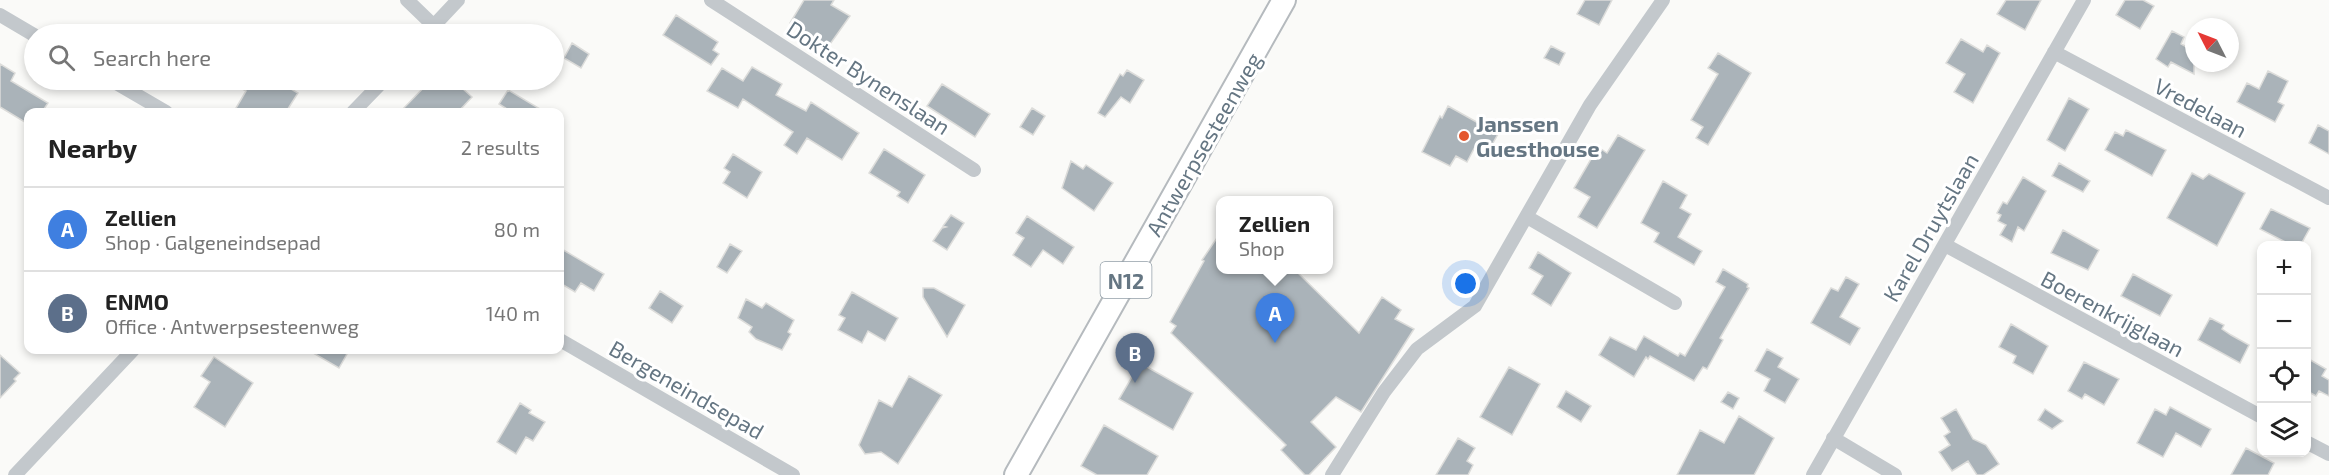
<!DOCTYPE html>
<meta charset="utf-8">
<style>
body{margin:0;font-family:"Exo 2",sans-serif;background:#f6f6f6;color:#222}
.controls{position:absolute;right:18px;bottom:18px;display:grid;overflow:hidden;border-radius:12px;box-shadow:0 3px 9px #0003}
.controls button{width:54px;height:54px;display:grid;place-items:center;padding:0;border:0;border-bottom:2px solid #e0e0e0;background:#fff;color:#222;font:30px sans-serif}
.compass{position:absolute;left:2185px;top:18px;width:54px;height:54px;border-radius:50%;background:#fff;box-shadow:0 3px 9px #0003;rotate:312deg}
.you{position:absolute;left:1466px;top:284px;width:21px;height:21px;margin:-15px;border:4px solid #fff;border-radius:50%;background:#1a73e8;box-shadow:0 0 0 9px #1a73e833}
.badge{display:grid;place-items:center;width:39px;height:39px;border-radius:50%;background:#e4572e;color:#fff;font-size:20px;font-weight:700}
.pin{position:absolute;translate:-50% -50px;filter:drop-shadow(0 2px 3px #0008)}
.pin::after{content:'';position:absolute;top:32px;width:21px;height:18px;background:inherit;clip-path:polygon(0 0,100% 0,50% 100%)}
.popup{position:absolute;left:1216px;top:196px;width:117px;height:78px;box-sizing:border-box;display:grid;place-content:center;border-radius:12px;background:#fff;filter:drop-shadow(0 2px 4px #0005);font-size:20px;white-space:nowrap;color:#767676}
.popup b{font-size:22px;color:#222}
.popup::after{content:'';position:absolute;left:50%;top:100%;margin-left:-12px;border:12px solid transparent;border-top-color:#fff}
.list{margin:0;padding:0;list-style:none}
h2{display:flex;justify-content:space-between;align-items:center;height:78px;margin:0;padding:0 24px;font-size:26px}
h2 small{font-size:20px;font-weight:400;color:#767676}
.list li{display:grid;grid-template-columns:39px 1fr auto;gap:18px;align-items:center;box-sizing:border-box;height:84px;padding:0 24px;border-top:2px solid #e0e0e0}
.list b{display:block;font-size:22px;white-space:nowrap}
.list p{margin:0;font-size:20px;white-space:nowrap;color:#767676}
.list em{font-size:20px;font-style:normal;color:#767676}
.icon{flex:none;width:33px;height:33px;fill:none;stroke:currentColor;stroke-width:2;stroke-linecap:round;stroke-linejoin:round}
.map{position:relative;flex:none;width:2329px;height:475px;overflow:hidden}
.search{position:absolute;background:#fff;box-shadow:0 3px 9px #0003;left:24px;top:24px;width:540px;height:66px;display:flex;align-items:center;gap:15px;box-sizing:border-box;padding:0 21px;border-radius:33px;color:#767676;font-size:22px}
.panel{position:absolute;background:#fff;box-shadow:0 3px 9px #0003;left:24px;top:108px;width:540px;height:246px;border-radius:12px}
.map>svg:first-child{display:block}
.building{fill:#aab3b9;stroke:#dcdcda;stroke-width:1.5}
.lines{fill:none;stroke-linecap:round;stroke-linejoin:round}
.primary-casing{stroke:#b5babe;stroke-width:26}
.minor{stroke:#c3c8cc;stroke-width:14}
.primary{stroke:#fff;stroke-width:22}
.poi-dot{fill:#e4572e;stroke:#fff;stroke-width:2}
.labels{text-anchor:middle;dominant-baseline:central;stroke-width:6;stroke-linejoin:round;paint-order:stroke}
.shield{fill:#fff;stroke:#939fa8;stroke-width:1.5}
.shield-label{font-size:21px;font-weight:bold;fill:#657683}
.street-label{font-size:22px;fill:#657683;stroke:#fff}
.poi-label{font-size:22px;font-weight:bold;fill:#657683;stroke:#fff;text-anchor:start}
</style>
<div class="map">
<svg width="2329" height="475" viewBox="0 0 2329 475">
<rect width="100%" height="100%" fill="#fafaf8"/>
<path class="building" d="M804,0H834L831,5L850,16L828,47L790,23Z
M1585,0H1612L1599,25L1577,14Z
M2006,0H2041L2025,30L1997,14Z
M2125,0H2143L2154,6L2140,29L2116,15Z
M676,15L718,42L713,50L719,54L711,65L663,35Z
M2172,31L2184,37L2181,44L2194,51V74L2171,62L2168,67L2156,59Z
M1961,39L1983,52L1987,45L2000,53L1973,103L1954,92L1965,74L1946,63Z
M572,43L589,54L581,68L564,58Z
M1551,46L1565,53L1559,65L1544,58Z
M1718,53L1751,73L1708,145L1696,138L1703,127L1691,120L1718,74L1708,68Z
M0,64L15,73L11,81L48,103L42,112H28V124L0,107Z
M752,67L782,84L776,95L806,111L811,102L859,133L842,160L807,138L797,154L784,145L793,132L743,99L738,108L707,91L722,68L743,81Z
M1127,70L1144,80L1130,103L1121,97L1105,117L1098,113L1120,74L1123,76Z
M2268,71L2288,81L2278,102L2284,105L2275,122L2237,102L2247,83L2259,89Z
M226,80H265L279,87L281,83L298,93L286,112H243L236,108L246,91Z
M431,80H453L472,97L458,112H400Z
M942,84L990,114L975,137L927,106Z
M508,90L545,112H512L499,104Z
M2069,98L2089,109L2065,151L2047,140Z
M1448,106L1498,134L1489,150L1477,143L1467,162L1456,156L1450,166L1422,152L1440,116L1442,118Z
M1032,108L1045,116L1033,135L1020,127Z
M2318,125L2329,131V154L2309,143Z
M2126,130L2166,150L2152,176L2105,150L2115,132L2123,136Z
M1618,135L1645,150L1597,228L1578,217L1590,197L1574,188L1598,147L1607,153Z
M884,149L925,175L908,203L897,196L900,192L869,173Z
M733,154L762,172L747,198L723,183L730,172L724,168Z
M1071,161L1083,169L1086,165L1113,183L1094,211L1062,188Z
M2059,163L2090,181L2083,192L2052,176Z
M2192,173L2203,179L2209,174L2245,193L2217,246L2167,218Z
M2023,177L2046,191L2024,231L2018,227L2012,242L2000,235L2006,225L1998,221L2001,215L1997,213L2003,202L2007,204Z
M1663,181L1687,195L1680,208L1691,214L1678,237L1702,251L1694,265L1654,242L1659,233L1641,223Z
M2271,209L2310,228L2300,246H2293L2260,229Z
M951,215L964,223L947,250L933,241L942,228L946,227L943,226Z
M1027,216L1074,247L1063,264L1043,250L1031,267L1013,255L1024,238L1016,233Z
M2063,230L2099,250L2088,270L2051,253Z
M1221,232V270H1295L1359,333L1382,297L1401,310L1395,319L1414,329L1361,412L1336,397L1311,422L1336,447L1309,475H1305L1281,450L1286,445L1171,333L1176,326L1170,322L1204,261L1202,260Z
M730,244L742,251L727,273L717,267Z
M560,248L604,274L594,291L581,283L575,292L560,283Z
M1538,252L1571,273L1551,306L1532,294L1543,276L1529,268Z
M1723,269L1748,284L1747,287L1749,288L1720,338L1723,340L1707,369L1703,367L1694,381L1650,356L1648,359L1646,357L1634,377L1599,355L1610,337L1636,350L1644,336L1678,356L1680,353L1685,356L1725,287L1716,282Z
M2133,274L2172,295L2160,316L2121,296Z
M1846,277L1859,284L1840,317L1860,328L1850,345L1811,323L1831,288L1838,291Z
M923,288H934L965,305L947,337L923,297Z
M660,291L683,306L672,323L649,308Z
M852,292L898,318L885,341L868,331L862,343L838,330L845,318L839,315Z
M746,299L762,308L766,303L794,320L788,332L791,334L782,350L756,339L749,332L752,327L738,318Z
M2210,318L2224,325L2222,329L2231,335L2249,345L2240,363L2198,340Z
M2011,324L2048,346L2033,374L2013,363L2016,356L1999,347Z
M1767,349L1783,358L1778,367L1799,379L1785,403L1764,391L1770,379L1755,371Z
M308,350H339L347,354L339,368Z
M0,355L20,373L14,379L16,381L0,398Z
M214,357L253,383L225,427L194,407L210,382L201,376Z
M2307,358L2326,369L2322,376L2329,380V396L2319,391L2316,396L2307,391Z
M2084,362L2119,379L2104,405L2085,394L2082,399L2068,391Z
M1140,363L1193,393L1173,430L1119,399Z
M1509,367L1540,384L1512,435L1480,417Z
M909,376L942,395L933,409L898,464L881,452L865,454L859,445L879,400L892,407Z
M1566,391L1591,406L1581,422L1557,407Z
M1728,392L1739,398L1733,409L1721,402Z
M520,403L531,410L529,413L545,422L533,441L526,437L516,454L497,442Z
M2170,407L2211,429L2201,447L2176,433L2163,457L2137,443L2155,409L2166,415Z
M1956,409L1973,439L1986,445L1999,464L1983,475H1977L1968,461L1952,471L1939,452L1950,445L1944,436L1950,432L1941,418Z
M2045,409L2063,421L2052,429L2038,420Z
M1739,416L1774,438L1754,475H1677L1700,430L1724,443Z
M1104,425L1158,456L1147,475H1097L1081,466Z
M1458,438L1475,448L1467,461L1473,465L1468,475H1436Z
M2246,448L2274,463L2268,475H2231Z"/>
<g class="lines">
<defs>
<path id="primary" d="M1016,475L1284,0"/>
</defs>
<use href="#primary" class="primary-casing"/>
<path class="minor" d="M407,0L434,26
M711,0L974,170
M0,15L34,35
M426,34L458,0
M2054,52L2329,198
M111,80L166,112
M353,112L384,80
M1527,217L1675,303
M1945,245L2262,417
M560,340L793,475
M1833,438L1895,475
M2306,442L2329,454
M15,475L133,350
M1332,475L1384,392L1417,349L1475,306L1590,105L1663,0
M1813,475L2084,0"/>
<use href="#primary" class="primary"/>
</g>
<circle class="poi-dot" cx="1464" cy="136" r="6"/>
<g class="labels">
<rect class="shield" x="1100.5" y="262" width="51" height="36" rx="4.5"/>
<g class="shield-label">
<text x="1126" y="280">N12</text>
</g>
<g class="street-label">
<text transform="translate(869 77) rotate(33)">Dokter Bynenslaan</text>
<text transform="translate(2201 107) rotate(28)">Vredelaan</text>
<text transform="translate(1203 144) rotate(-60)">Antwerpsesteenweg</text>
<text transform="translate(1930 227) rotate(-60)">Karel Druytslaan</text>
<text transform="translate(2113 313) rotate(28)">Boerenkrijglaan</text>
<text transform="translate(687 389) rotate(30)">Bergeneindsepad</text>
</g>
<g class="poi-label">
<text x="1476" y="123">Janssen<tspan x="1476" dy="25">Guesthouse</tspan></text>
</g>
</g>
</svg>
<div class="controls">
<button>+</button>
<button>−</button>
<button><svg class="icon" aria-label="locate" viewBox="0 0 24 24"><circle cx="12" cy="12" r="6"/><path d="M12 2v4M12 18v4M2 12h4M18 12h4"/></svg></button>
<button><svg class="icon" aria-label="layers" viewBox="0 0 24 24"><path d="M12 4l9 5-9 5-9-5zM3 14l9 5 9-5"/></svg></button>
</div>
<svg class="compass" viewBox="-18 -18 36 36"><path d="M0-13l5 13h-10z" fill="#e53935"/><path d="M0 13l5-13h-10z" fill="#767676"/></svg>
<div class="you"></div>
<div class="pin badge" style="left:1275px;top:343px;background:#3f7fe0">A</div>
<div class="popup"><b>Zellien</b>Shop</div>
<div class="pin badge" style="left:1135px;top:383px;background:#5c6f8a">B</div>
<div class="search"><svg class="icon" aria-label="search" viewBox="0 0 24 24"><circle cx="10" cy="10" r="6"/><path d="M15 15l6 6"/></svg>Search here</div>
<section class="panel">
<h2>Nearby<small>2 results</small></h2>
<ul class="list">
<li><span class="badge" style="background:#3f7fe0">A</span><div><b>Zellien</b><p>Shop · Galgeneindsepad</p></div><em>80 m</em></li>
<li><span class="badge" style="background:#5c6f8a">B</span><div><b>ENMO</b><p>Office · Antwerpsesteenweg</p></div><em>140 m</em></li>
</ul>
</section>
</div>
